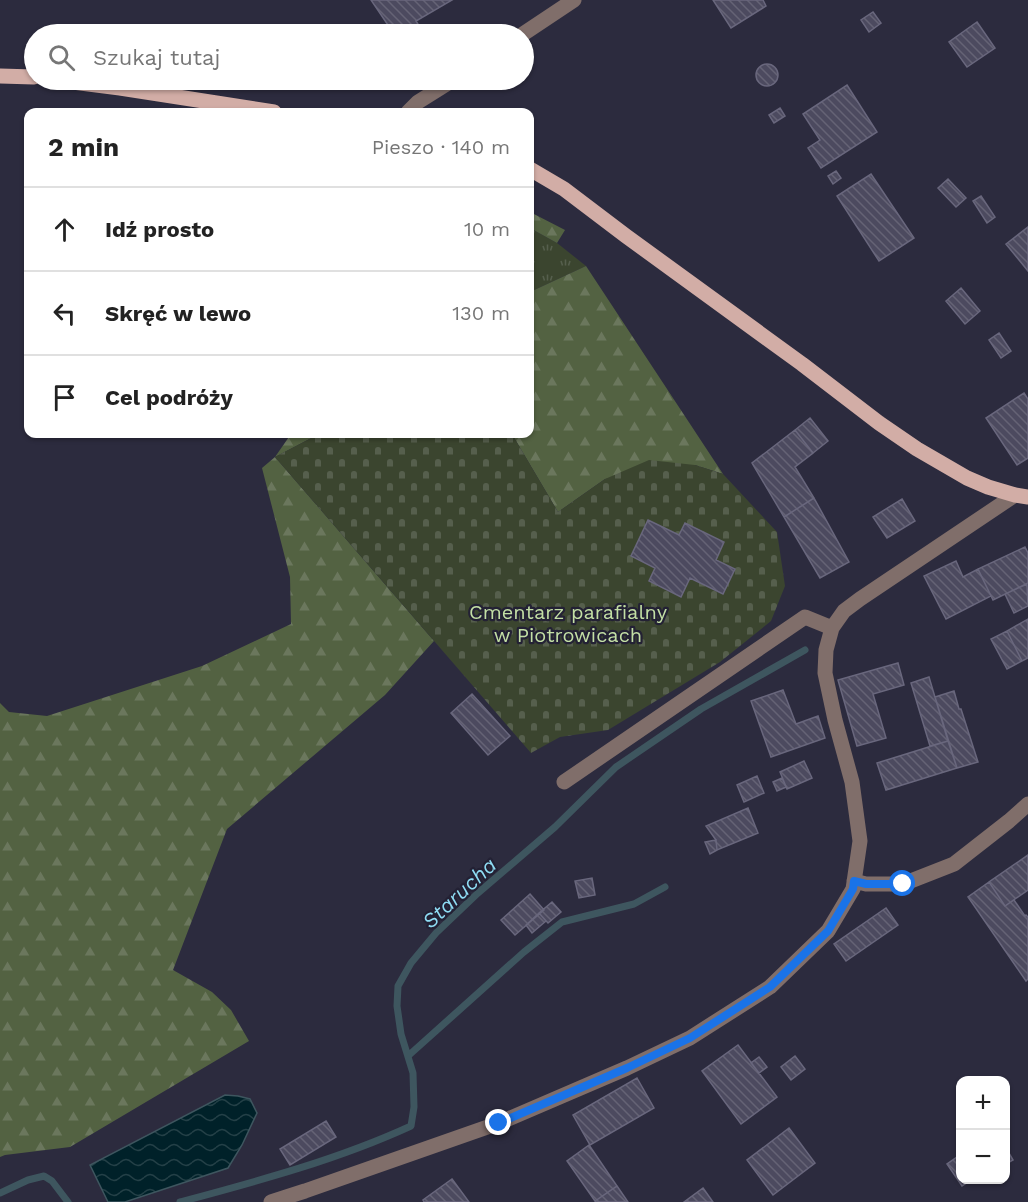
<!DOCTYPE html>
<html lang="pl">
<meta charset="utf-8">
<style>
body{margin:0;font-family:"Work Sans",sans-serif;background:#f2f2f2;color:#222}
.controls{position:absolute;right:18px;bottom:18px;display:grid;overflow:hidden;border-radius:12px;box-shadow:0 2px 4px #0004}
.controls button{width:54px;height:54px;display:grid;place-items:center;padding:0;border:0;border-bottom:2px solid #e0e0e0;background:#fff;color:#222;font:30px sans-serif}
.stop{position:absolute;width:18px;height:18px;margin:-14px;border:4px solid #1a73e8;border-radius:50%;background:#fff}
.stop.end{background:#1a73e8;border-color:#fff;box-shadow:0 2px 6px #0008}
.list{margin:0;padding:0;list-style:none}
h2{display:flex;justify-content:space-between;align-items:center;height:78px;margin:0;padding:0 24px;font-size:26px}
h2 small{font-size:20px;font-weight:400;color:#767676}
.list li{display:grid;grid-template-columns:39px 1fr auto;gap:18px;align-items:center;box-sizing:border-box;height:84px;padding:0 24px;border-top:2px solid #e0e0e0}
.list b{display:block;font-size:22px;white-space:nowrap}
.list em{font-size:20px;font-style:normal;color:#767676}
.icon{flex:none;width:33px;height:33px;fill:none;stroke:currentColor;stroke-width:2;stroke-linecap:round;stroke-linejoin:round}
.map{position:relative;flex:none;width:1028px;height:1202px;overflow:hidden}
.search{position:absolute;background:#fff;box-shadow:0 2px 4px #0004;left:24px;top:24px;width:510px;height:66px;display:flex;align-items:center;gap:15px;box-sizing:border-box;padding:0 21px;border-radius:33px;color:#767676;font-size:22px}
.panel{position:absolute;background:#fff;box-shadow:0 2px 4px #0004;left:24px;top:108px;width:510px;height:330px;border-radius:12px}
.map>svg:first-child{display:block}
.grass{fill:url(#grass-tufts)}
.forest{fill:url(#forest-firs)}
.cemetery{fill:url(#cemetery-stones)}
.water{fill:url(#water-waves);stroke:#3e565f;stroke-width:1.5}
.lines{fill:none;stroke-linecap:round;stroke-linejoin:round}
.stream{stroke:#3e565f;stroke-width:7}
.building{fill:url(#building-back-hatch);stroke:#69677d;stroke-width:1.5}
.minor{stroke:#806e6a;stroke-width:15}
.major{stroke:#d2ada6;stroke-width:15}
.route{stroke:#1a73e8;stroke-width:8}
.labels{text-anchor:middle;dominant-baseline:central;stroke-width:4.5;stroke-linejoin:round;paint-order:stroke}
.park-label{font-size:20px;fill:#c3dfa5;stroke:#232134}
.water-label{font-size:21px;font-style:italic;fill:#8edcf3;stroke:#232134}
</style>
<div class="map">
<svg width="1028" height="1202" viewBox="0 0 1028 1202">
<defs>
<pattern id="grass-tufts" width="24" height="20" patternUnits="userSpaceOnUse" patternTransform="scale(1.5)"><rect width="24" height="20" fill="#3b452f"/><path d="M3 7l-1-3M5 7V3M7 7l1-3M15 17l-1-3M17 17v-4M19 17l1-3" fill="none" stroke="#565f4d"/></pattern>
<pattern id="forest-firs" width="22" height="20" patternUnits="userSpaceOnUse" patternTransform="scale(1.5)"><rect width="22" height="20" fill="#536242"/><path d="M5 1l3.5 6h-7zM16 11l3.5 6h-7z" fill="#6b775d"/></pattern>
<pattern id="cemetery-stones" width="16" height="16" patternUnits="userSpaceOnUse" patternTransform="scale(1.5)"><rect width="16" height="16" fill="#3b452f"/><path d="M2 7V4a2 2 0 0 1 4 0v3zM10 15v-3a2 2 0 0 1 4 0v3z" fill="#565f4d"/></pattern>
<pattern id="water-waves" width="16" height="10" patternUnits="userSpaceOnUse" patternTransform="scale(1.5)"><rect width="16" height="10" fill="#002129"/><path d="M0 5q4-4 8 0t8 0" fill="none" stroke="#244047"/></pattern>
<pattern id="building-back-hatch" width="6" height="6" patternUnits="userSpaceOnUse" patternTransform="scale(1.5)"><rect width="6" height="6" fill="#4c4a5f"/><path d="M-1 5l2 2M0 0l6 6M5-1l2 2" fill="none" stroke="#656375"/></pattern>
</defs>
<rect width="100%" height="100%" fill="#2c2b3e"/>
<path class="grass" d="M530,228L557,243L586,266L530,292Z"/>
<path class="forest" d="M530,212L565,230L557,243L530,228Z
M586,266L723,474L695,465L605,479L558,512L512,434H530V292Z
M291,434H319L275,457L434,641L385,695L227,829L173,970L212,992L231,1010L249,1041L70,1147L5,1155L0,1157V703L9,712L47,716L202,666L291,624L290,577L262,468L275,457Z"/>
<path class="cemetery" d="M319,434H512L558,512L605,479L649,460L695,465L723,474L777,532L785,586L771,621L720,662L608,730L560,737L531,753L275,457Z"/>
<path class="water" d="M225,1095L238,1096L250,1099L257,1113L242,1145L228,1168L125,1202H108L90,1165Z"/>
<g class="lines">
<path class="stream" d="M408,1056L524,952L562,922L634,904L665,887
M0,1193L28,1180L44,1176L52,1181L68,1202
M180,1202C258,1181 337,1160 411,1126L414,1107L413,1073L401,1034L397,1006L398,986L411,963L436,933L478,893L555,827L616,767L701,709L805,650"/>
</g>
<path class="building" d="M371,0H452L416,21L424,34H394Z
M713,0H763L766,6L731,28Z
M873,12L881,23L869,32L861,20Z
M977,22L995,48L967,67L949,42Z
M756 75a11 11 0 1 1 22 0a11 11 0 1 1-22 0Z
M847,85L877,132L821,168L808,148L820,140L803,114Z
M780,108L785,116L774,123L769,115Z
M836,171L841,178L833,184L828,176Z
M871,174L914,238L879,261L837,196Z
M948,179L966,198L956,207L938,188Z
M981,196L995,217L987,223L973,201Z
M1028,227V271L1006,244Z
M961,288L980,311L965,324L946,301Z
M999,333L1011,351L1001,358L989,340Z
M1024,393L1028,399V458L1017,465L986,418Z
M810,418L828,441L813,453L795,430Z
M795,430L813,453L795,467L814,498L784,517L752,463Z
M814,498L849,562L820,578L784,517Z
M902,499L915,521L887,538L873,517Z
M648,520L679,535L685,523L724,542L716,560L735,569L723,594L690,578L681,597L649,581L655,568L631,556Z
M1025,547L1028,553V583L993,600L978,569Z
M956,561L963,577L978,569L991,596L946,619L924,576Z
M1027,584L1028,606L1014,613L1005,594Z
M1028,619V658L1022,661L1007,631Z
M1007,631L1022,661L1007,669L991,639Z
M898,663L904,685L873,694L886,738L857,746L838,680Z
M929,677L948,741L930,746L911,683Z
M783,690L796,724L818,716L825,738L771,757L751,701Z
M954,691L959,709H961L978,762L957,768L935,697Z
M472,694L510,736L488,755L451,713Z
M948,741L957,768L886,790L877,763Z
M804,761L812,778L787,789L780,772Z
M757,776L764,793L744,802L737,785Z
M782,778L786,787L777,791L773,782Z
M748,808L758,833L717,850L716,840L706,826Z
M716,840L717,850L710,854L705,842Z
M1028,855V890L1005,906L989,882Z
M592,878L595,895L579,898L575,881Z
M989,882L1005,906L1014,900L1025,916L1026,915L1028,917V979L1026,981L968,897Z
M530,894L544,910L515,935L501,920Z
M552,902L561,912L548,923L539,913Z
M886,908L898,925L846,961L834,944Z
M539,913L546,921L532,933L526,925Z
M738,1045L777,1097L741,1124L702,1071Z
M795,1056L805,1069L791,1080L781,1067Z
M759,1057L767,1067L759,1073L751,1063Z
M637,1078L654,1108L590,1145L573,1115Z
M326,1121L336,1137L290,1165L280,1149Z
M789,1128L815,1163L773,1195L747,1160Z
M589,1145L617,1186L595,1201L567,1161Z
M1006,1148L1013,1160L1006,1164Z
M960,1155V1180H971L962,1186L947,1164Z
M452,1179L469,1202H424L423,1200Z
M617,1186L628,1202H596L595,1201Z
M703,1188L713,1202H684Z"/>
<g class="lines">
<path class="minor" d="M523,34L574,0
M408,112L418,102L453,80
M564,782L805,617L832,628
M854,881L866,884H903L954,864L1009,821L1028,804
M271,1202L305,1191L499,1123L627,1068L690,1038L770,987L828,931L853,889L860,841L852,782L835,720L825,673L826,650L832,628L844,611L860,599L1015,495"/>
<path class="major" d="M0,76L34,77
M57,80L120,88L274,112
M530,169L564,189L626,236L802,364L879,423L917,449L967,478L988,487L1015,495L1028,497"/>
</g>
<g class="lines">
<path class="route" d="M499,1123L627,1068L690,1038L770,987L828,931L853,889L854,881L866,884H903"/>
</g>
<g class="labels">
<g class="park-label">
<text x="568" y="612">Cmentarz parafialny<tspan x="568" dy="23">w Piotrowicach</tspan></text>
</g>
<g class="water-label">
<text transform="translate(459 893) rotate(-43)">Starucha</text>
</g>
</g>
</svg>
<div class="controls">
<button>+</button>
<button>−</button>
</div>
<div class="stop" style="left:903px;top:884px"></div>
<div class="stop end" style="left:499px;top:1123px"></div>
<div class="search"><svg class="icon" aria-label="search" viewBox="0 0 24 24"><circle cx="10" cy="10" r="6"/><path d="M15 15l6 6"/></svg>Szukaj tutaj</div>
<section class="panel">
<h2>2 min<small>Pieszo · 140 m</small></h2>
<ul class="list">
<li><svg class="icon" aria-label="ahead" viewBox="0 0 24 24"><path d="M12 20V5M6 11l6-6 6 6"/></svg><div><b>Idź prosto</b></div><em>10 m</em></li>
<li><svg class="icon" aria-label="left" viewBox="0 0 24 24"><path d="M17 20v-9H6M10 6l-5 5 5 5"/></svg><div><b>Skręć w lewo</b></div><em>130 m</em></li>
<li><svg class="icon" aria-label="arrive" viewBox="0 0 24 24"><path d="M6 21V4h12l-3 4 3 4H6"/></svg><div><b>Cel podróży</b></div></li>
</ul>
</section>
</div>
